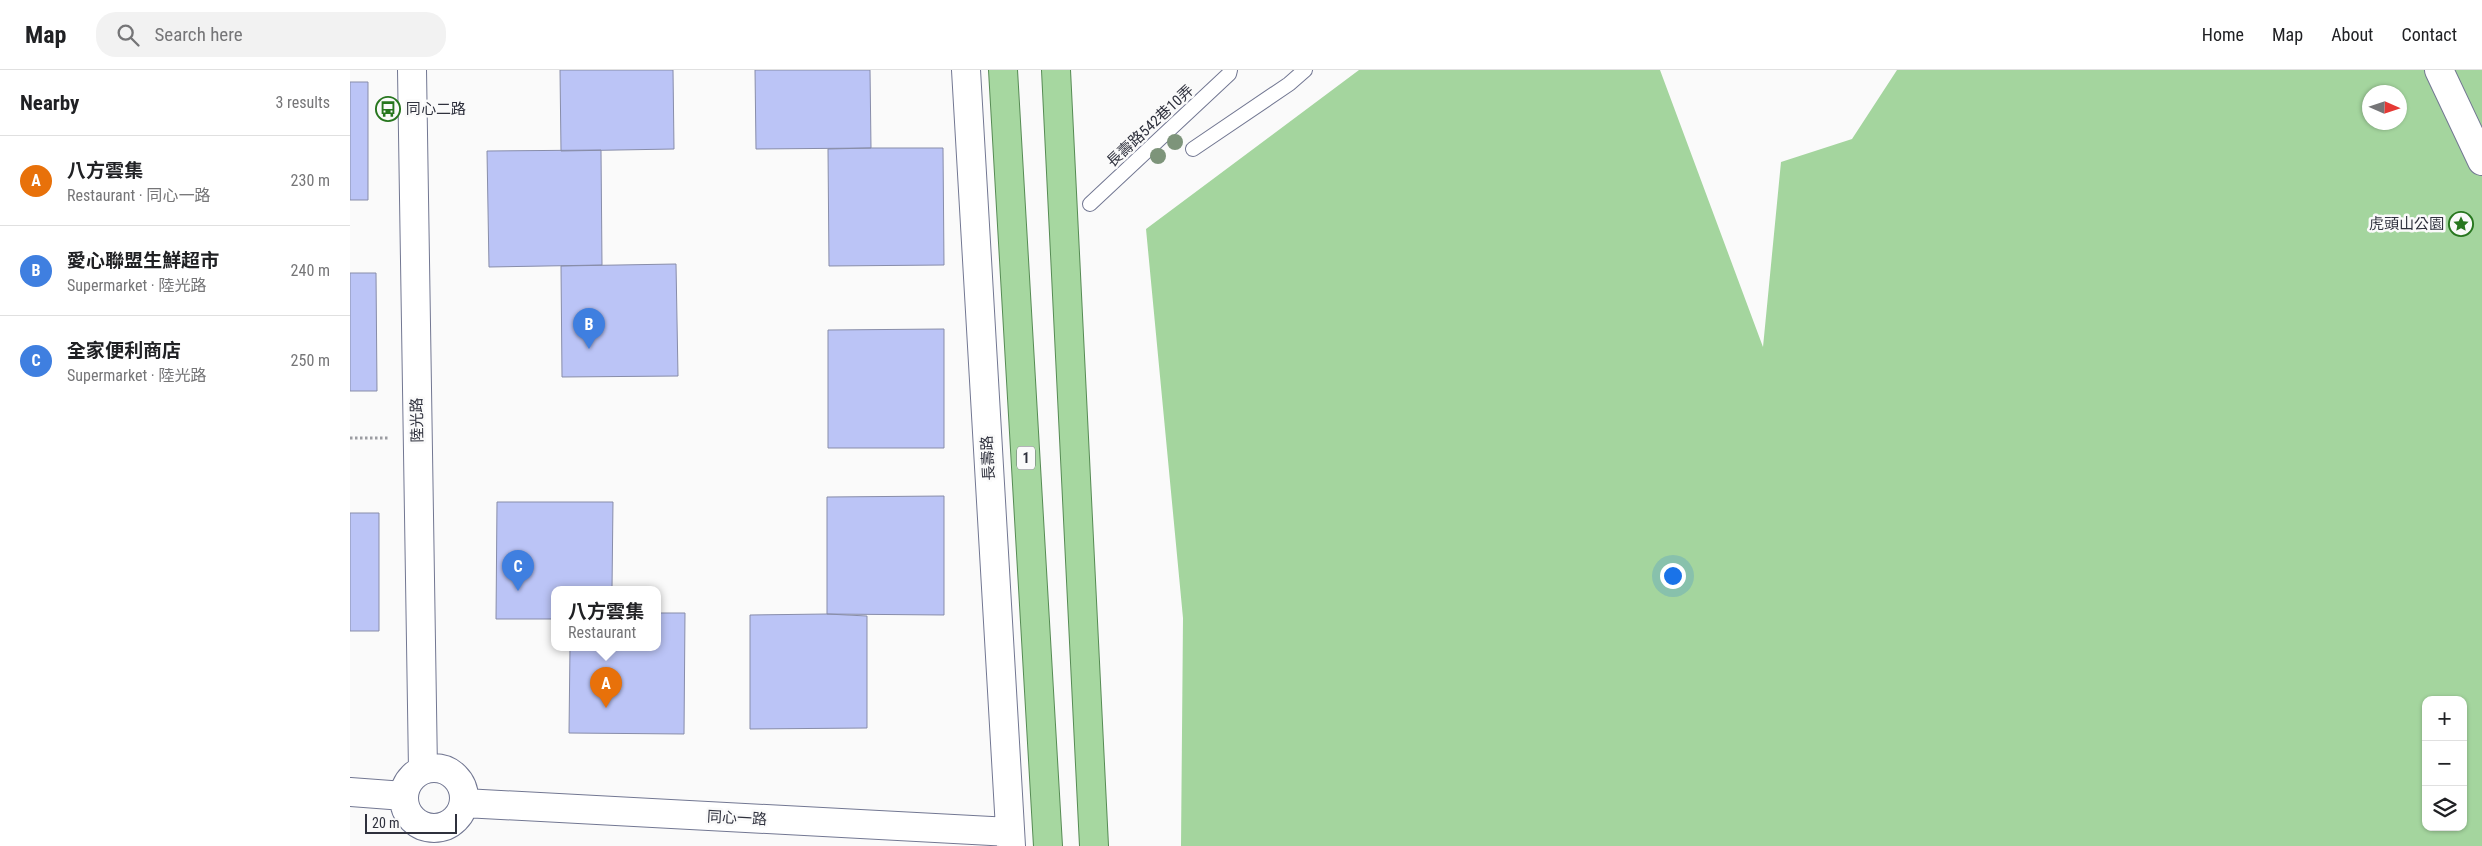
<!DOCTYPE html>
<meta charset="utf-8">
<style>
body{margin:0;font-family:"Roboto Condensed","Noto Sans TC",sans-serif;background:#f2f2f2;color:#202124}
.controls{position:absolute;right:15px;bottom:15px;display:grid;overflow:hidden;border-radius:10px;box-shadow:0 1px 4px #0004}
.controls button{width:45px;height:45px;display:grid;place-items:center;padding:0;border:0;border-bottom:1px solid #e0e0e0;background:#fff;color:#202124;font:25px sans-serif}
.compass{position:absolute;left:2012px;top:15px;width:45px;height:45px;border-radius:50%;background:#fff;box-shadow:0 1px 4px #0004;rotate:93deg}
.scale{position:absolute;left:15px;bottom:12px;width:92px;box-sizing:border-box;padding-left:5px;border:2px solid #2f313d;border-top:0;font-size:14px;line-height:18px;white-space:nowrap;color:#2f313d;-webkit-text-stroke:4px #fafafa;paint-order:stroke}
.you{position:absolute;left:1322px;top:505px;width:18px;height:18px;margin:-12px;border:4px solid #fff;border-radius:50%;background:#1a73e8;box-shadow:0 0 0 8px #1a73e833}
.badge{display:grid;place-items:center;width:32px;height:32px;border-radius:50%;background:#27761e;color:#fff;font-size:16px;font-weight:700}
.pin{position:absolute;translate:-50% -41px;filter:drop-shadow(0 1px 2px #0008)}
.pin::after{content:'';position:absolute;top:26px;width:18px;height:15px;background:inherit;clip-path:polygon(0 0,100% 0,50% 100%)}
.popup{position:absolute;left:201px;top:516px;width:110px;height:65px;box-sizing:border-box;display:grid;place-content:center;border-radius:10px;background:#fff;filter:drop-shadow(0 1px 4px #0005);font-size:16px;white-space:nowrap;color:#757577}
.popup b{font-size:19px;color:#202124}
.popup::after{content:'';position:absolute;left:50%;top:100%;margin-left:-10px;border:10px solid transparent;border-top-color:#fff}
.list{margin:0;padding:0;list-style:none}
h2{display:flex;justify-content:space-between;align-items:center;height:65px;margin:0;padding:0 20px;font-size:21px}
h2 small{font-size:16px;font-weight:400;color:#757577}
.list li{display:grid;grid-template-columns:32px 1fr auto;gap:15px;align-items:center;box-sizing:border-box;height:90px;padding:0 20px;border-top:1px solid #e0e0e0}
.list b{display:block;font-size:19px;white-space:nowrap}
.list p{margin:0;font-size:16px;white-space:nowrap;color:#757577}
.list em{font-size:16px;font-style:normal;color:#757577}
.icon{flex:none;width:28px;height:28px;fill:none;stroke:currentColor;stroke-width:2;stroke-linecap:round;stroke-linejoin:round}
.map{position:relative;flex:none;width:2132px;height:776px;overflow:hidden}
header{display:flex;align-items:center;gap:30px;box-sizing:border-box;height:70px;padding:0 25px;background:#fff;border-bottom:1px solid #e0e0e0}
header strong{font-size:24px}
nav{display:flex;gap:28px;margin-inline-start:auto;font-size:18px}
.search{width:350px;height:45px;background:#f2f2f2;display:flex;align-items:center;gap:12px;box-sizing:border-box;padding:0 18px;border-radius:20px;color:#757577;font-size:19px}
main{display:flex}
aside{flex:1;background:#fff}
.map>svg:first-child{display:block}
.green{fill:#a4d59e;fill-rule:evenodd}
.building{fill:#bbc4f6;stroke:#888da9}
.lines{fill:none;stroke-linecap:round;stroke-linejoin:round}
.lane-casing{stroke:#727792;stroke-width:16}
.street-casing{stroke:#727792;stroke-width:30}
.primary-casing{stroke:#568b54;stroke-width:30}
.path{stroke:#9b9ca1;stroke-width:3;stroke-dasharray:2.5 2.5;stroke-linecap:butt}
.lane{stroke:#fff;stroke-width:14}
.street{stroke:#fff;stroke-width:28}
.primary{stroke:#a6d7a0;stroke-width:28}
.tree{fill:#7d947a}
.labels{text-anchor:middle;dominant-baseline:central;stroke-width:5;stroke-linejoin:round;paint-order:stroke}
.shield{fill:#fafafa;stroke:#6c6d76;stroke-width:1}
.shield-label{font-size:14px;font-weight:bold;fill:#2f313d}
.poi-label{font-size:15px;fill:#2f313d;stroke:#fafafa;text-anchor:start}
.street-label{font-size:15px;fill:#2f313d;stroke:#fafafa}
</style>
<header>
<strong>Map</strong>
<div class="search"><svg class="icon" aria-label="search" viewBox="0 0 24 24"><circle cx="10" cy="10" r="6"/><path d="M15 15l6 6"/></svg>Search here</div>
<nav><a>Home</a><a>Map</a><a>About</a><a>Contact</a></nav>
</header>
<main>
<aside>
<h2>Nearby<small>3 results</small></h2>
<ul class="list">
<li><span class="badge" style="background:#e8710a">A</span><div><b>八方雲集</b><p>Restaurant · 同心一路</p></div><em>230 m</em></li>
<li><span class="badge" style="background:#3f7fe0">B</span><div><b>愛心聯盟生鮮超市</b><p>Supermarket · 陸光路</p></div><em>240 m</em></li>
<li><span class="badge" style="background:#3f7fe0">C</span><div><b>全家便利商店</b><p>Supermarket · 陸光路</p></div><em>250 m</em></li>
</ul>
</aside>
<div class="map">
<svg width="2132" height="776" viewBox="0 0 2132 776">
<rect width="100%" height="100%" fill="#fafafa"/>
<path class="green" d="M1009,0H1310L1413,277L1431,92L1502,69L1547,0H2132V776H831L833,548L796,159ZM2020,22H2050V52H2020ZM2076,630H2113V757H2076Z"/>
<path class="building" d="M210,0H323L324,79L211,81Z
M405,0H520L521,78L406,79Z
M0,12H18V130H0Z
M521,78H593L594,195L479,196L478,79Z
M251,80L252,195L139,197L137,81Z
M326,194L328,306L212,307L211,196Z
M0,203H26L27,321H0Z
M594,259V378H478V260Z
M594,426V545L477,544V427Z
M147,432H263L262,519H205V549H146Z
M0,443H29V561H0Z
M307,543H335L334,664L219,663L220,577H307Z
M477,544L517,546V658L400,659V545Z"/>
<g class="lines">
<defs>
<path id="lane" d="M843,79L939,14L955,0
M740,134L879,4L880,0"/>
<path id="street" d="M62,0L73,700
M616,0L661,776
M2089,0L2132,91
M54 728a30 30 0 1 1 60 0a30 30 0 1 1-60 0Z
M0,722L54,726
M114,733L660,762"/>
<path id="primary" d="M653,0L698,776
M706,0L744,776"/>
</defs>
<use href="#lane" class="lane-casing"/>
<use href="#street" class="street-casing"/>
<use href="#primary" class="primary-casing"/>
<path class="path" d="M0,368H39"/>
<use href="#lane" class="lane"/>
<use href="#street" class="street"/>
<use href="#primary" class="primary"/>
</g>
<g class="tree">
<circle cx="825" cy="72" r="8"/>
<circle cx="808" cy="86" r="8"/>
</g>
<defs>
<symbol id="bus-ring" viewBox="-11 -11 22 22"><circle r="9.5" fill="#fafafa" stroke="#27761e" stroke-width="1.5"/><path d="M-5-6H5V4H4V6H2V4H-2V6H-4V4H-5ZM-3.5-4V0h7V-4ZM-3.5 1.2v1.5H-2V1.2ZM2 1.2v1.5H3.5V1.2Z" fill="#27761e"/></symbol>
<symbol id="sight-ring" viewBox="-11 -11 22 22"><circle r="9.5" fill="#fafafa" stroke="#27761e" stroke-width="1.5"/><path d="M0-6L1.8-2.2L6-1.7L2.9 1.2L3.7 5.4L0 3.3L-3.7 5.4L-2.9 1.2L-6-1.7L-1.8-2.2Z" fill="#27761e"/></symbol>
</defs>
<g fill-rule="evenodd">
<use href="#bus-ring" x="24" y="25" width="28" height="28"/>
<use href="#sight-ring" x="2097" y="140" width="28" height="28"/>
</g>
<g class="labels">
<rect class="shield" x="667" y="376.5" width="18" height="23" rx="4"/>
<g class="shield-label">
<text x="676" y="388">1</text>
</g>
<g class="poi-label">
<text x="56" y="39">同心二路</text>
<text x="2094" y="154" text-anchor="end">虎頭山公園</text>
</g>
<g class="street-label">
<text transform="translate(800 56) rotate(-43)">長壽路542巷10弄</text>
<text transform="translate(67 350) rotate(-91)">陸光路</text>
<text transform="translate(638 388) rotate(-93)">長壽路</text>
<text transform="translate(387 748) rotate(3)">同心一路</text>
</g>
</g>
</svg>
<div class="controls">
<button>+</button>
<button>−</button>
<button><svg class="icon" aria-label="layers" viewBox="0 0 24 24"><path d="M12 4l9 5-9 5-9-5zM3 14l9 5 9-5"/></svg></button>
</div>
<svg class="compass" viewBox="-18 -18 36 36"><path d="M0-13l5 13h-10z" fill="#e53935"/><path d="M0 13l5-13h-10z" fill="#757577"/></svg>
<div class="scale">20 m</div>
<div class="you"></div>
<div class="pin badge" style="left:256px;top:638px;background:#e8710a">A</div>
<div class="popup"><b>八方雲集</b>Restaurant</div>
<div class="pin badge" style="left:239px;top:279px;background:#3f7fe0">B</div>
<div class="pin badge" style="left:168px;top:521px;background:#3f7fe0">C</div>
</div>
</main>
